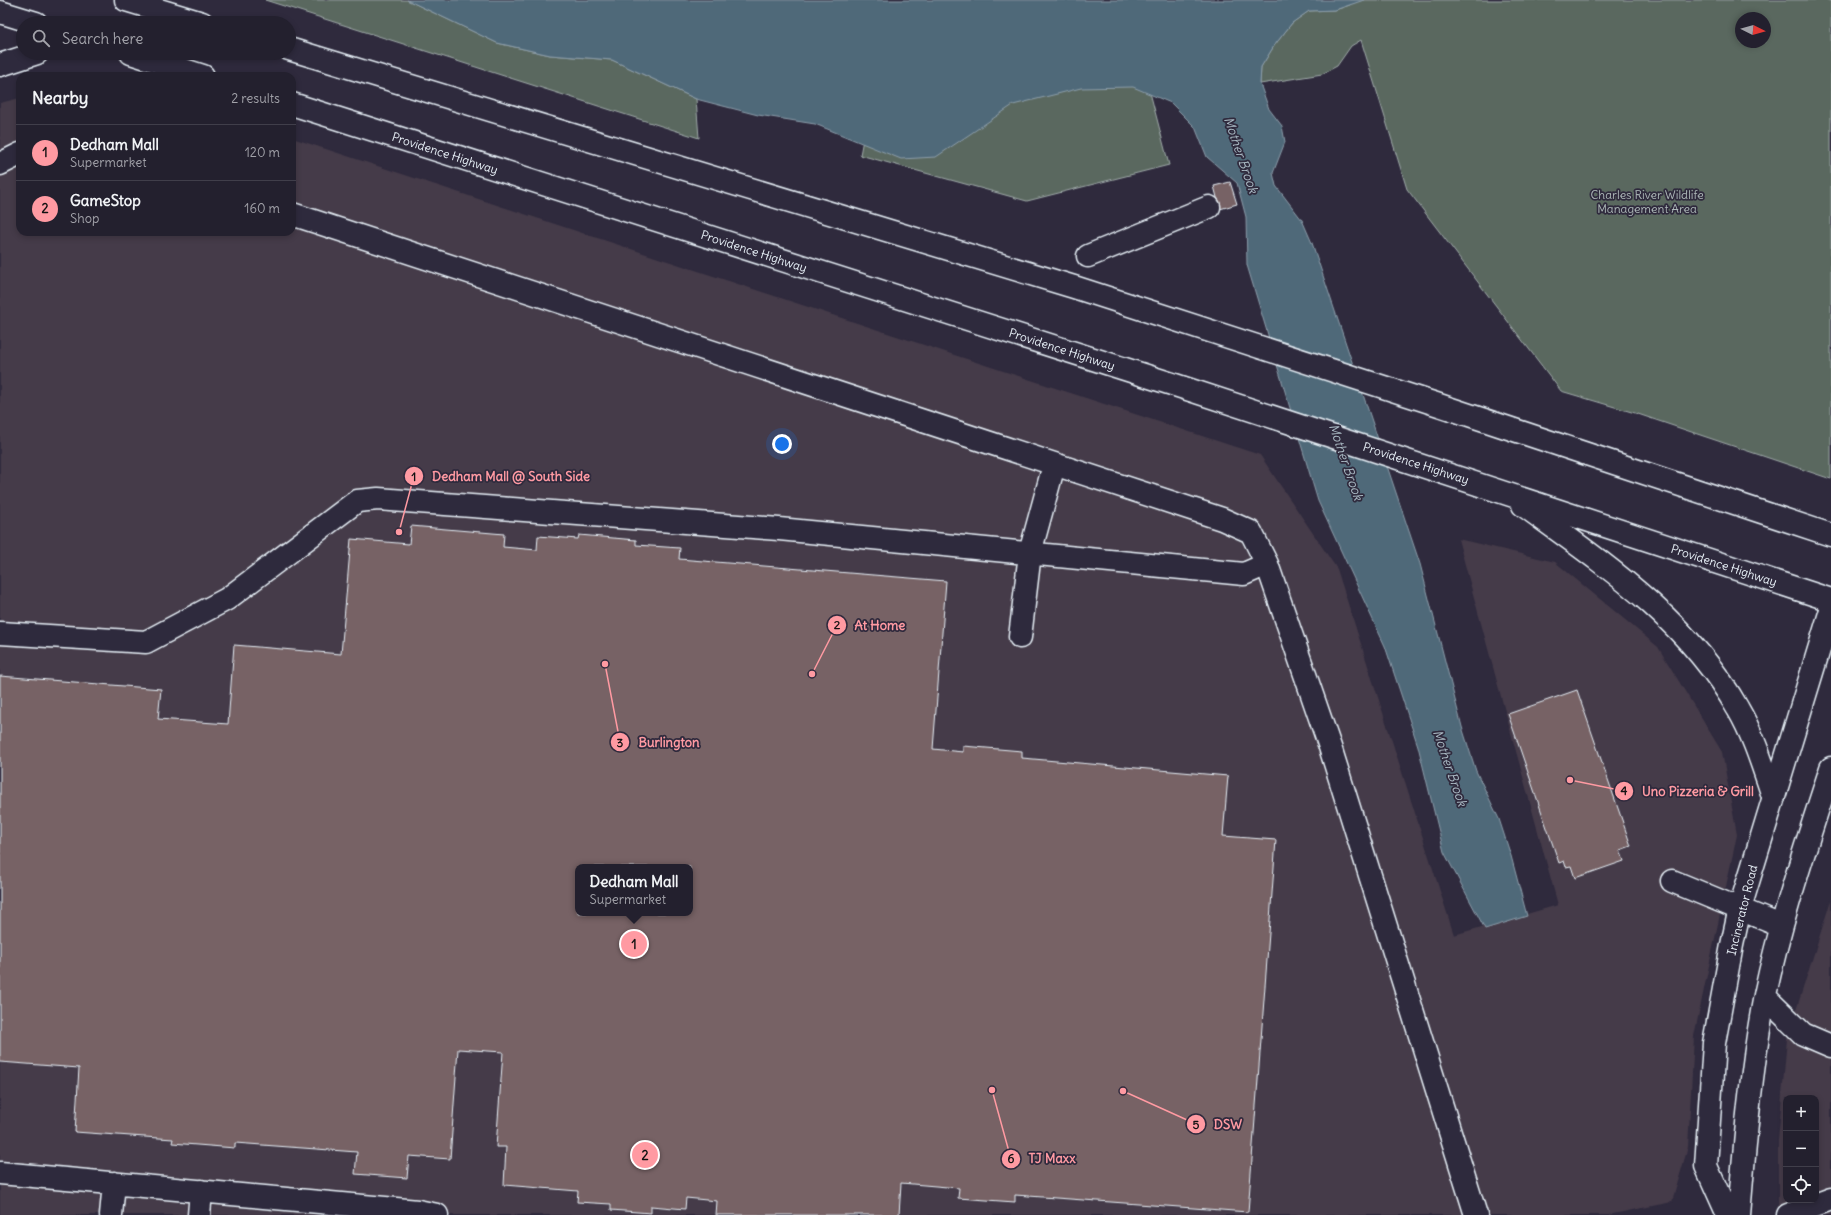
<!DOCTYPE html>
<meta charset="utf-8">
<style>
body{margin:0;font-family:Delius,sans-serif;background:#2f2d3a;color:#f1f3f6}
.controls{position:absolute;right:12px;bottom:12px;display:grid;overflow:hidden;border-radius:8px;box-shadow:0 2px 6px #0003}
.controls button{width:36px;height:36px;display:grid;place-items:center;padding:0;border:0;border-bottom:1px solid #403e4a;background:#23202e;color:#f1f3f6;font:20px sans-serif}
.compass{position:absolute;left:1735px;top:12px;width:36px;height:36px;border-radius:50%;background:#23202e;box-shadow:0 2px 6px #0003;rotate:95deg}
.you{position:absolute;left:782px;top:444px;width:14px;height:14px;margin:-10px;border:3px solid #fff;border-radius:50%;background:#1a73e8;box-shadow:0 0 0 6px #1a73e833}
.badge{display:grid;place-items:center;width:26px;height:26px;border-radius:50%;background:#ff9aa2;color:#111;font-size:13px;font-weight:700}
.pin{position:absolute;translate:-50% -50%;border:2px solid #fff;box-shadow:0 1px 4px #0006}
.popup{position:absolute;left:575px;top:864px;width:118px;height:52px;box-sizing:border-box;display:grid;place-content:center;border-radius:8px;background:#23202e;filter:drop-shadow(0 1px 3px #0005);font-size:13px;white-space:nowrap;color:#a3a3aa}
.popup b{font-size:15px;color:#f1f3f6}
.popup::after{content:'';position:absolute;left:50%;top:100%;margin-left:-8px;border:8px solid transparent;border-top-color:#23202e}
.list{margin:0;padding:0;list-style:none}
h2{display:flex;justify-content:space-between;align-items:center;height:52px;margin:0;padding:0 16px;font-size:17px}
h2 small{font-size:13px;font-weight:400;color:#a3a3aa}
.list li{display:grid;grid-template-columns:26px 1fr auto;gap:12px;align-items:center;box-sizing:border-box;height:56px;padding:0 16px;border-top:1px solid #403e4a}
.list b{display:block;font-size:15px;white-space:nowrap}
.list p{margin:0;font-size:13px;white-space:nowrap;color:#a3a3aa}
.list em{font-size:13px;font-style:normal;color:#a3a3aa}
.icon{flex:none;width:22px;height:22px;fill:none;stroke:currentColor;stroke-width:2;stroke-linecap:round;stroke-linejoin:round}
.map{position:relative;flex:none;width:1831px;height:1215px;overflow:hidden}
.search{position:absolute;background:#23202e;box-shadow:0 2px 6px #0003;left:16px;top:16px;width:280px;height:44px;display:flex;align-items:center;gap:10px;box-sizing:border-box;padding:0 14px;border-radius:22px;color:#a3a3aa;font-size:15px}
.panel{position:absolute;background:#23202e;box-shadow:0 2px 6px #0003;left:16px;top:72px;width:280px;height:164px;border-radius:12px}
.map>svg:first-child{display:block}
.built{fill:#453b49;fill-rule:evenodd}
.green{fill:#5a685e;stroke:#a1acab;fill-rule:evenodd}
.water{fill:#506979;stroke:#8d9fac}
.building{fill:#776265;stroke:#e8f1f8;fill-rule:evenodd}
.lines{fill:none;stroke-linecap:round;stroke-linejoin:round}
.minor-casing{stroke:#e8f1f8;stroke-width:25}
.highway-casing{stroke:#e8f1f8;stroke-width:25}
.minor{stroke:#2f2a3d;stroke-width:22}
.highway{stroke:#2f2a3d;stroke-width:22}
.labels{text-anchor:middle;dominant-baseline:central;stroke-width:3.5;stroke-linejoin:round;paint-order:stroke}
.street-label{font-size:12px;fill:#e8f1f8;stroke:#2f2a3d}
.park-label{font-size:12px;fill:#afbaba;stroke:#2f2a3d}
.water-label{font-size:13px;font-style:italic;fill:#abbbc5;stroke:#2f2a3d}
.leader{fill:none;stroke:#ff9aa2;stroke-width:1.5}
.callout-dot{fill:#ff9aa2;stroke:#2f2a3d;stroke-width:1.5}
.mark-label{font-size:12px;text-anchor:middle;font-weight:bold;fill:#111}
.callout-label{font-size:13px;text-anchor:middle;font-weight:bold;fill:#ff9aa2;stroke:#2f2a3d;stroke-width:3.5;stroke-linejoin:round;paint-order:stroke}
</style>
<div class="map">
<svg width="1831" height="1215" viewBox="0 0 1831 1215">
<rect width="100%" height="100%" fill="#2f2a3d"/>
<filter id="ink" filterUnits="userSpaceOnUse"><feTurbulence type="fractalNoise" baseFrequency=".025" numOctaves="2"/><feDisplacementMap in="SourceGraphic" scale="8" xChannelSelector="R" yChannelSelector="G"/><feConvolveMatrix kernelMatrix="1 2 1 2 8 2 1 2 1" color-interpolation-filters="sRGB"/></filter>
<g filter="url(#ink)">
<path class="built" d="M20,98V232H292V138L1260,455L1337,569L1454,935L1558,905L1458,539L1555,562L1658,647L1722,752L1737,835L1694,1036L1688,1147L1672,1202L1608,1215H0V103ZM578,867H690V913H578Z
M1831,900V1215H1778V1141L1787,1039ZM1786,1098H1816V1200H1786Z"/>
<path class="green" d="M265,0H407L497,43L550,55L612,60L696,99L699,138Z
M1349,0H1831V479L1635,413L1561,391L1407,189L1361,40L1351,46L1337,66L1322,74L1260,84L1261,67L1274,46L1292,23L1309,11L1335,10L1350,5ZM1741,18H1765V42H1741Z
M1147,81L1169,165L1027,201L860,155L871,98Z"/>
<path class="water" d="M407,0H1364L1335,10L1309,11L1292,23L1274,46L1261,67L1260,84L1269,109L1282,126L1285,142L1273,173L1276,186L1302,220L1312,243L1420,564L1462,727L1476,771L1499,819L1511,856L1527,916L1485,929L1444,852L1418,746L1385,646L1318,501L1247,265L1246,217L1237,183L1207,157L1195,127L1171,103L1133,87L1081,88L1013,105L936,157L901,159L815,124L758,115L696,99L612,60L550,55L497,43Z"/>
<path class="building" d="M1230,182L1237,204L1220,209L1214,186Z
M411,526L504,534L503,547L537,550L538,536L578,539L579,535L636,540V545L680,548L679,559L946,581L933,749L963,752V746L1022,751V758L1228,776L1223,836L1276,840L1248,1212L1015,1195V1202L958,1198L959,1188L901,1183L899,1215H716L717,1201L686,1198L685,1209L651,1206V1213L611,1210V1204L577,1202L578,1191L504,1185L506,1147H496L503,1052L458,1049L450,1159L409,1156L407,1178L355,1174L357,1152L235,1143V1148L172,1143L173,1139L75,1132L79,1068L0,1062V676L161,689L158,719L228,724L234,645L341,654L351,539L409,544ZM578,867H690V913H578Z
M1577,690L1631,846L1620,850L1624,861L1575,878L1571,866L1566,867L1564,861L1559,863L1508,714Z"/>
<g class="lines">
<defs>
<path id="minor" d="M0,65L37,53
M0,164L20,154
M292,214L1222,519L1251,532L1267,564L1330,747L1476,1215
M1088,256L1209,207
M0,633L146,642L227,599L357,501L378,499L779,529L1244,574L1267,564
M1020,637L1030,553L1054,465
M1672,881L1781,926
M1765,997L1803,1034L1831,1046
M0,1173L418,1211L437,1215
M111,1215L114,1183
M199,1215L201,1191
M1728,1215L1706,1166L1714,1043L1732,945L1740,908L1831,610
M1739,1215C1745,1141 1751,1068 1765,995C1781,918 1807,843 1831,768
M1788,1215L1831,1199"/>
<path id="highway" d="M126,0L202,23
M0,12L36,23
M289,49L1074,287L1436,404L1831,535
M131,53L203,76
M292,104L1172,384L1831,600
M1523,505C1604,564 1688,620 1738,709C1754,736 1763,767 1773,796"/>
</defs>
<use href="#minor" class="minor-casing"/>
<use href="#highway" class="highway-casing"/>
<use href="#minor" class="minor"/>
<use href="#highway" class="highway"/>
</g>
</g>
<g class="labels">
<g class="street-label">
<text transform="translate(445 153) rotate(18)">Providence Highway</text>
<text transform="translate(754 251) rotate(18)">Providence Highway</text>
<text transform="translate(1062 349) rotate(18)">Providence Highway</text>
<text transform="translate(1416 463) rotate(18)">Providence Highway</text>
<text transform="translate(1724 565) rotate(18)">Providence Highway</text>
<text transform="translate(1742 910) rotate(-76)">Incinerator Road</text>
</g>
<g class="park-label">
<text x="1647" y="194">Charles River Wildlife<tspan x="1647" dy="14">Management Area</tspan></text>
</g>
<g class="water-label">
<text transform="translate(1241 155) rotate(71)">Mother Brook</text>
<text transform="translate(1346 462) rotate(71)">Mother Brook</text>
<text transform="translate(1450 768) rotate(71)">Mother Brook</text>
</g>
</g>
<path class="leader" d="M399 532L414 476M812 674L837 625M605 664L620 742M1570 780L1624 791M1123 1091L1196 1124M992 1090L1011 1159"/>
<g class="callout-dot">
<circle cx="399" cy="532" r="4"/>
<circle cx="812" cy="674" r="4"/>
<circle cx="605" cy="664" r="4"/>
<circle cx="1570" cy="780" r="4"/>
<circle cx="1123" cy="1091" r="4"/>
<circle cx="992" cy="1090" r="4"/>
<circle cx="414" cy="476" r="10"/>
<circle cx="837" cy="625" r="10"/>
<circle cx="620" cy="742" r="10"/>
<circle cx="1624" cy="791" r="10"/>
<circle cx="1196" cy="1124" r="10"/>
<circle cx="1011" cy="1159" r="10"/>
</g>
<g class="mark-label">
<text x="414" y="481">1</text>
<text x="837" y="629">2</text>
<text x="620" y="747">3</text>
<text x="1624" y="795">4</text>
<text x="1196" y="1129">5</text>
<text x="1011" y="1163">6</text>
</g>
<g class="callout-label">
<text x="511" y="481">Dedham Mall @ South Side</text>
<text x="880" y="630">At Home</text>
<text x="669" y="747">Burlington</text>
<text x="1698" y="796">Uno Pizzeria &amp; Grill</text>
<text x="1228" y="1129">DSW</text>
<text x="1052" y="1163">TJ Maxx</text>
</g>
</svg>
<div class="controls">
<button>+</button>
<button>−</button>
<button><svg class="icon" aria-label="locate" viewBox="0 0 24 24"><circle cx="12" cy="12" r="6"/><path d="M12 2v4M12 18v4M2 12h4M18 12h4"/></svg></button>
</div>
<svg class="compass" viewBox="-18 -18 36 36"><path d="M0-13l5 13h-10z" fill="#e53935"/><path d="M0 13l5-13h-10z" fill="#a3a3aa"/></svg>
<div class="you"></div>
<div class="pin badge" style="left:634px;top:944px">1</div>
<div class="popup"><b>Dedham Mall</b>Supermarket</div>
<div class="pin badge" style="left:645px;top:1155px">2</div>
<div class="search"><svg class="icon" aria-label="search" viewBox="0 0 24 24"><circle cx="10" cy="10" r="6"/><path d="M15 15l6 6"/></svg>Search here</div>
<section class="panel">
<h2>Nearby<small>2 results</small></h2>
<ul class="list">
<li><span class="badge">1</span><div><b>Dedham Mall</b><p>Supermarket</p></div><em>120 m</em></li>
<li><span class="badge">2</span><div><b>GameStop</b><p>Shop</p></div><em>160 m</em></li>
</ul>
</section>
</div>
